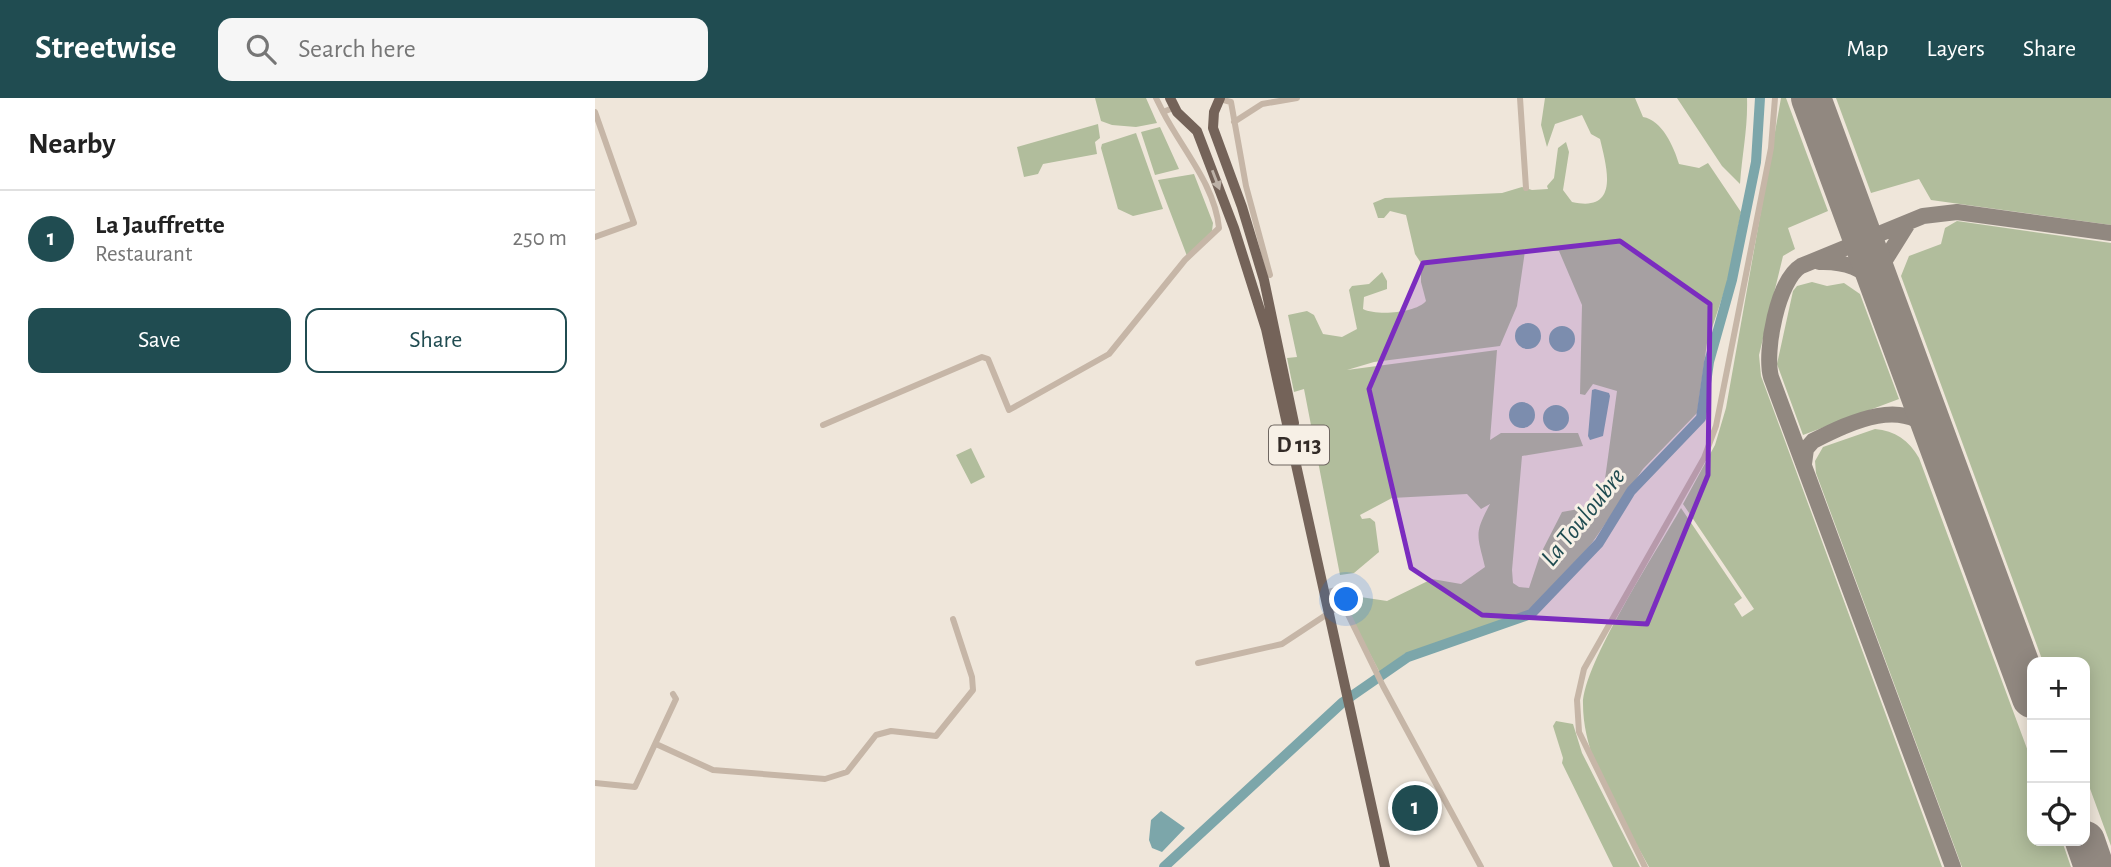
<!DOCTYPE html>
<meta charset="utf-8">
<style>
body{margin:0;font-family:"Alegreya Sans",sans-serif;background:#f6f6f6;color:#222}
.controls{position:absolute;right:21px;bottom:21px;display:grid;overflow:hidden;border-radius:14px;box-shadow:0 4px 18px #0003}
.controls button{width:63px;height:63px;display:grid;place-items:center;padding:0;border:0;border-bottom:2px solid #e0e0e0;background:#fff;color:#222;font:35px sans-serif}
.you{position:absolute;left:752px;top:502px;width:24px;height:24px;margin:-18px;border:5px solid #fff;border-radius:50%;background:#1a73e8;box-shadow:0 0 0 10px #1a73e833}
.badge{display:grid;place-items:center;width:46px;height:46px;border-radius:50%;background:#204c51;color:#fff;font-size:23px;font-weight:700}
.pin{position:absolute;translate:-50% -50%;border:4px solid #fff;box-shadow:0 2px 7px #0006}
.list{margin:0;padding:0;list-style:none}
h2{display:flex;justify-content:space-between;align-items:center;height:91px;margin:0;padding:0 28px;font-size:30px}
h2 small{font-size:23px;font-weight:400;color:#767676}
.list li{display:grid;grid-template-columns:46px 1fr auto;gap:21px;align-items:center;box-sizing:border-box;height:98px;padding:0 28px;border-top:2px solid #e0e0e0}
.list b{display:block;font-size:26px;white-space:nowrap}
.list p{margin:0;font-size:23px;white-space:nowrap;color:#767676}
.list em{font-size:23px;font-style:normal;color:#767676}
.actions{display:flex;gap:14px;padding:21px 28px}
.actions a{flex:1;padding:16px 0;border:2px solid #204c51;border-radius:14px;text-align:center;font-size:24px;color:#204c51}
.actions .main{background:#204c51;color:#fff}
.icon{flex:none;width:38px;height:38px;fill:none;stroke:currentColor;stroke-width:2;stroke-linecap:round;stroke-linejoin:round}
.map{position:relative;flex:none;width:1516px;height:769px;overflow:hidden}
header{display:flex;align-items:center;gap:42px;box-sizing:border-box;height:98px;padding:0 35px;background:#204c51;color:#fff}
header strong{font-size:33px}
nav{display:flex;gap:38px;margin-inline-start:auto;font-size:24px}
.search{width:490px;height:63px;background:#f6f6f6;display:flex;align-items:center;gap:18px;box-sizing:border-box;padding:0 24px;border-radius:14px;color:#767676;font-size:26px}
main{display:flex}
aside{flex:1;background:#fff}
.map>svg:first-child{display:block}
.green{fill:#b1bd9c;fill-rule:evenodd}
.water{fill:#7ca6aa}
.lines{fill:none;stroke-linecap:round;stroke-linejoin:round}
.river{stroke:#7ca6aa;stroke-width:10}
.taxiway{stroke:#918880;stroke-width:16}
.runway{stroke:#918880;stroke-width:40}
.street{stroke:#c6b6a7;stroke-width:6}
.primary{stroke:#746359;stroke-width:10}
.oneway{fill:#bcb1a7}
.marked{fill:#7b2cbf;fill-opacity:0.2;stroke:#7b2cbf;stroke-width:5;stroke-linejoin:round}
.labels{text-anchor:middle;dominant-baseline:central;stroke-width:6;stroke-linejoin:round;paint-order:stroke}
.shield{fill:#f7f0e6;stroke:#6e6660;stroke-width:2}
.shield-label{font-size:23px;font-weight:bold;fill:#332b27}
.water-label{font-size:26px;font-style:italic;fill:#204c51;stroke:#f7f0e6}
</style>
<header>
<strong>Streetwise</strong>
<div class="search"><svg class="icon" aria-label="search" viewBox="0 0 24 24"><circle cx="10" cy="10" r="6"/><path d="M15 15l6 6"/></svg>Search here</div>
<nav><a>Map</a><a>Layers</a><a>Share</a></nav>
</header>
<main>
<aside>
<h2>Nearby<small></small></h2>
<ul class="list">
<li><span class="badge">1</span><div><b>La Jauffrette</b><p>Restaurant</p></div><em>250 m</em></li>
</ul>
<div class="actions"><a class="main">Save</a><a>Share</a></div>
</aside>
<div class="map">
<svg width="1516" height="769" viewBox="0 0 1516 769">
<rect width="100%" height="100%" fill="#efe6da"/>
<path class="green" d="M500,0H551L562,25L541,29L517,27L506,23Z
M950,0H1040L1048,19C1067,22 1079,49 1084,66L1104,70L1113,65L1146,114L1133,182L1112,245L1102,315L1048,371L997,445L963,485L930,515L809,556L785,575L749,506L759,498L792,503L837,481L866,486L890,469C882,436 879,436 895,406L886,411L872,396L797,400L765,417L767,421L775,420L780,424L784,454L759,475L745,477L709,291L699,294L692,260L702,259L693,217L712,213L719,217L728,236L747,239L762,231L754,192L757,188L774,186L787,174L792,183V191L769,199L768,211C782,218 821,215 831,203L826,184V165L820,156L811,117L795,113L789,120H783L778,105L790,100L907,95L927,89L937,92L953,91L952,88L959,80L963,50L971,44L974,54L968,92L977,104C1025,115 1012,70 1005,41L996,36L987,17L960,26L952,49L946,27ZM930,153H964L987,207L985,296L990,297L998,286L1022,293L1007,403L1000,408L967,414L945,457L934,490L924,489L918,485L917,472L927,358L988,348L983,335H906L895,342L902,252L752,272L779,264L905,248L922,208Z
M1082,0H1152C1153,30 1147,56 1145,86L1127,68Z
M1186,0H1191L1233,113L1193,130L1200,151L1188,158L1164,257L1166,278L1347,769H1054C1028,720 988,664 988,606C988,566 1063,451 1086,410L1147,500L1139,506L1147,519L1159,511L1088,406L1120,347L1131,310Z
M1241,0H1516V127L1336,102L1324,81L1276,95Z
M503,26L505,40L500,44L502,56L448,66L443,76L429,79L422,49Z
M565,29L584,71L560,77L546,34Z
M541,35L568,111L538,118L523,111L506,50L507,46Z
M599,76L618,125L617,133L592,158L563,82Z
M1362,123L1516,145V748L1490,677V564H1448L1306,178L1314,158L1346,146L1350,130Z
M1217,184L1232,188L1249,185L1265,196L1304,301L1208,337L1182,266L1198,193L1202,188Z
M1280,331C1300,333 1314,342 1324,360L1437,664V743H1467L1476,769H1367L1221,375L1220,363L1228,349Z
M376,350L390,379L376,386L361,357Z
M961,623L978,626L987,655L1045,769H1018L967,665L968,660L958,628Z"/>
<path class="water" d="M920 238a13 13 0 1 1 26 0a13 13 0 1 1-26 0Z
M954 241a13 13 0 1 1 26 0a13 13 0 1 1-26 0Z
M1000,291L1014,295L1015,298L1008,338L995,342L993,338L997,292Z
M914 317a13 13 0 1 1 26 0a13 13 0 1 1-26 0Z
M948 320a13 13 0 1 1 26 0a13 13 0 1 1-26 0Z
M566,713L590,730L567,754L557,750L554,742L556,722Z"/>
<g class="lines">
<path class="river" d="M569,769L748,604L813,559L936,516L1004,445L1036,393L1106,320L1114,264L1137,182L1161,64L1165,0"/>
<path class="taxiway" d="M1224,164C1250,163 1269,170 1286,190
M1286,190L1287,167L1312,127
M1209,366L1211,351L1218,343C1256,324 1310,297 1341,338
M1358,769L1176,279C1169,253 1183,182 1206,168L1328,118L1362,114L1516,135"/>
<path class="runway" d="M1216,0L1437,600
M1490,743L1499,769"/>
<path class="street" d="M561,0L568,14L578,10
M925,0L931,90
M625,1L636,4L651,88L675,177
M0,14L39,125L0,139
M639,24L667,6L702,0
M228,327L387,259L393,261L414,312L514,256L590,162L624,130C620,87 587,51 568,14
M730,495L741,492L788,588L886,769
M603,565L687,546L740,511
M61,646L118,672L230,681L252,674L281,637L296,633L341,638L378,592L377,579L358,521
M0,685L40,689L81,601L78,596
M1050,769L984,634L982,602L989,571L1109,360L1121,328L1176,50L1180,0"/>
<path class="primary" d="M575,0L582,14L602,33L639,130L671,231L790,769
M625,0L619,14L618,30L647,109L669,182L699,325"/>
</g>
<defs><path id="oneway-solid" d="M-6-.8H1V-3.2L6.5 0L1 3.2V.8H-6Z" transform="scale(1.75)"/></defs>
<use class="oneway" href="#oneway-solid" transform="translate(621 82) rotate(69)"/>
<path class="marked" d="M1025,143L1115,206L1113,377L1052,526L887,517L816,470L774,291L828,165Z"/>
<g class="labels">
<rect class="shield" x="674" y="327.5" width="60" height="39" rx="5"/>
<g class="shield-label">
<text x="704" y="347">D 113</text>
</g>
<g class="water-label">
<text transform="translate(988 419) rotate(-51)">La Touloubre</text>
</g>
</g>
</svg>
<div class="controls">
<button>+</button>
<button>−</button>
<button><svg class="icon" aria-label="locate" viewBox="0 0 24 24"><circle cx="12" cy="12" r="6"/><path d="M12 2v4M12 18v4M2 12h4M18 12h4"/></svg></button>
</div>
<div class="you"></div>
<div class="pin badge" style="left:820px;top:710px">1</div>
</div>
</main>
